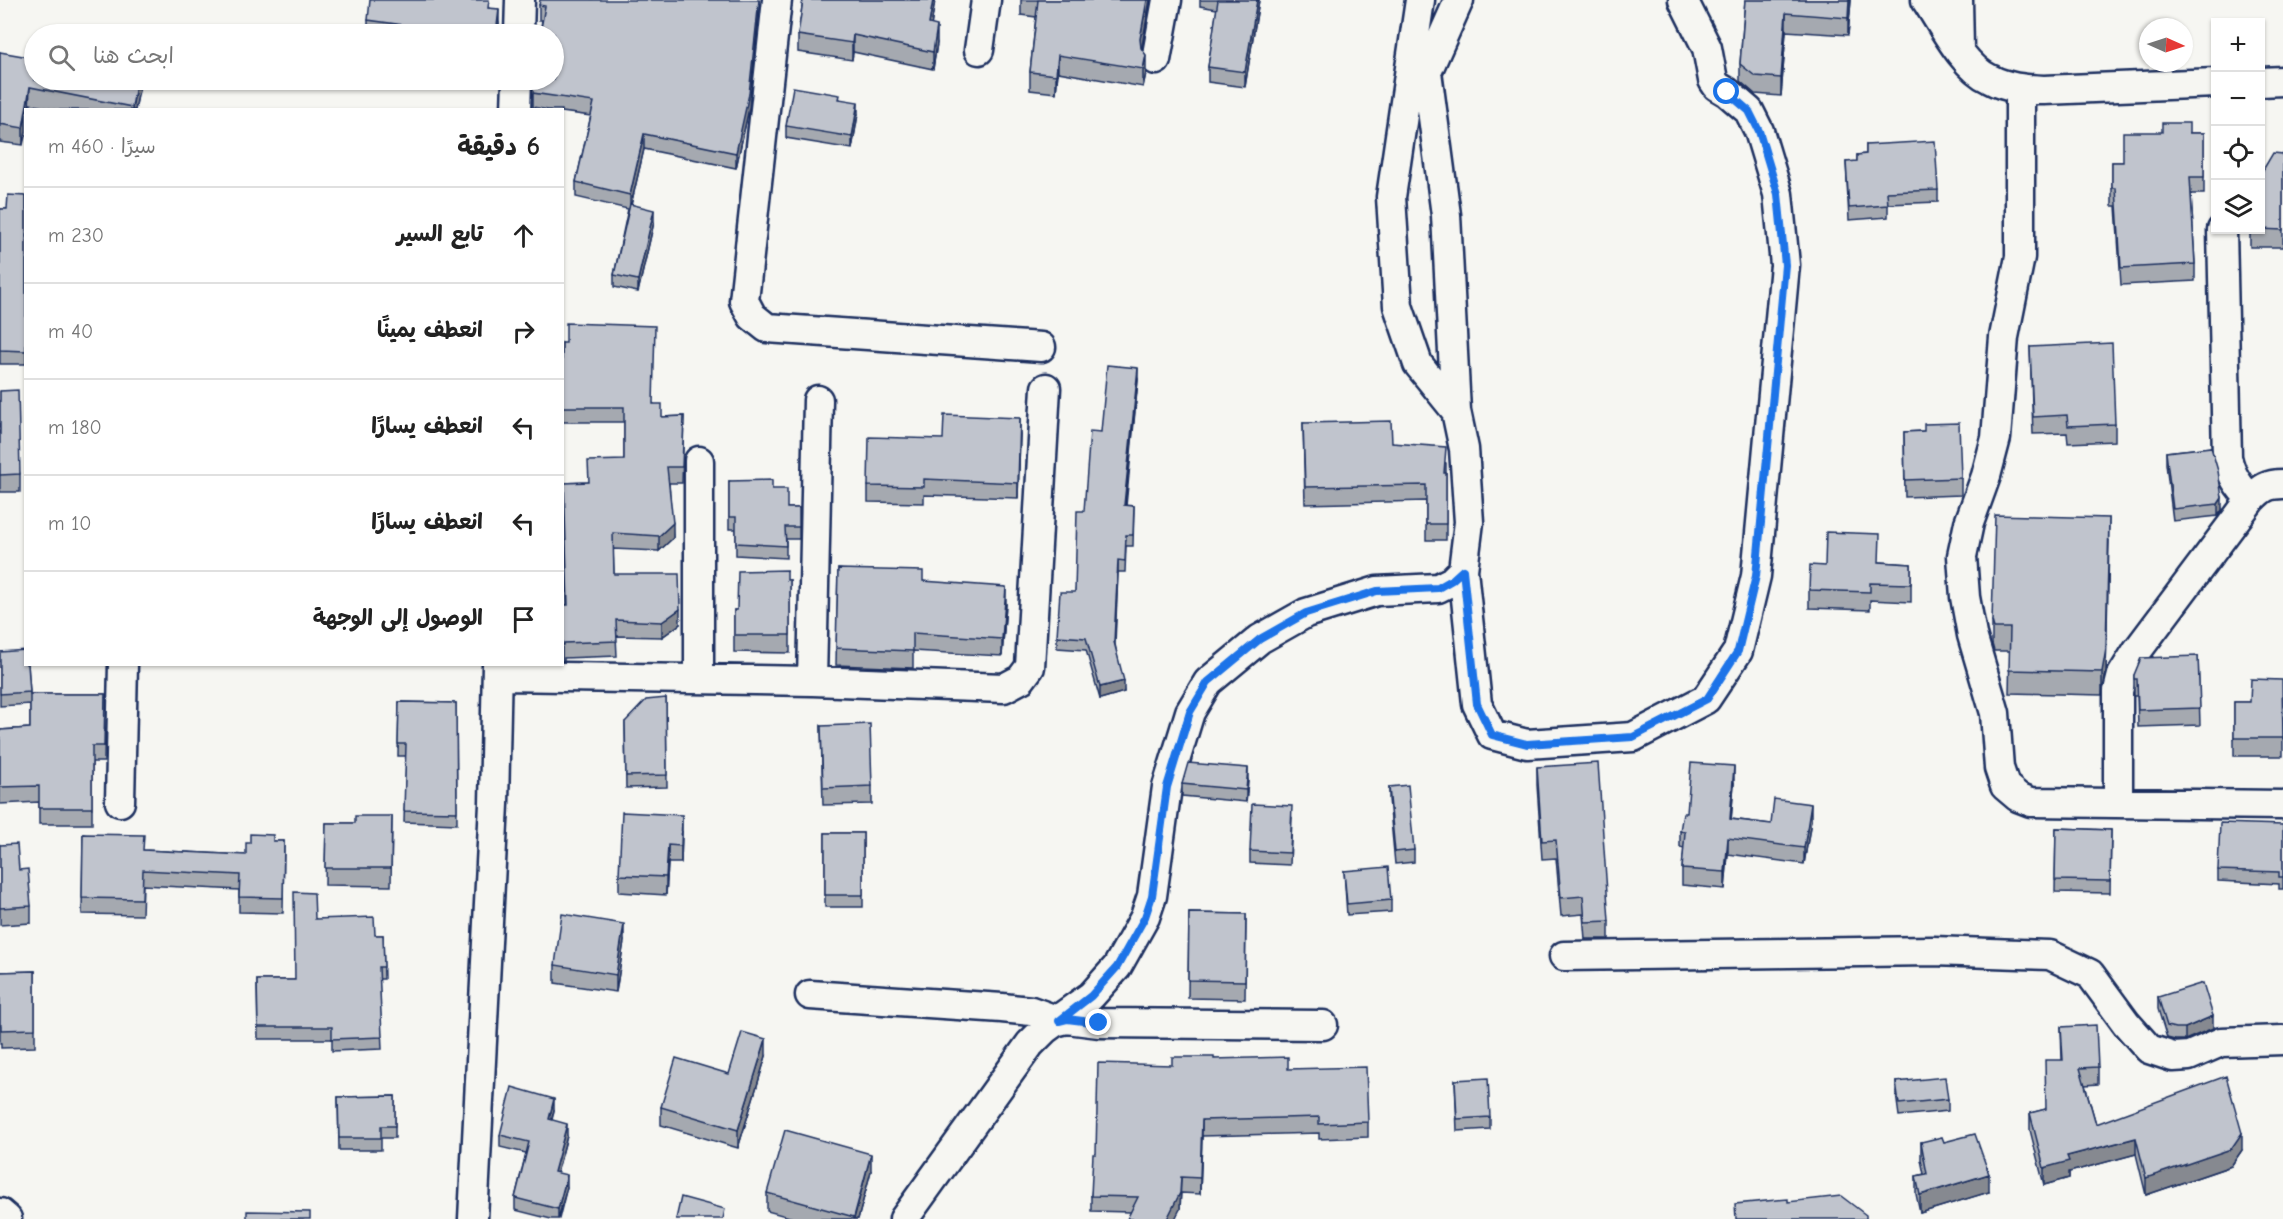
<!DOCTYPE html>
<html lang="ar">
<meta charset="utf-8">
<style>
body{margin:0;font-family:"Comic Neue","Playpen Sans Arabic",sans-serif;background:#f6f6f6;color:#222;direction:rtl}
.controls{position:absolute;right:18px;top:18px;display:grid;overflow:hidden;border-radius:0px;box-shadow:0 2px 4px #0004}
.controls button{width:54px;height:54px;display:grid;place-items:center;padding:0;border:0;border-bottom:2px solid #e0e0e0;background:#fff;color:#222;font:30px sans-serif}
.compass{position:absolute;left:2139px;top:18px;width:54px;height:54px;border-radius:50%;background:#fff;box-shadow:0 2px 4px #0004;rotate:93deg}
.stop{position:absolute;width:18px;height:18px;margin:-14px;border:4px solid #1a73e8;border-radius:50%;background:#fff}
.stop.end{background:#1a73e8;border-color:#fff;box-shadow:0 2px 6px #0008}
.list{margin:0;padding:0;list-style:none}
h2{display:flex;justify-content:space-between;align-items:center;height:78px;margin:0;padding:0 24px;font-size:26px}
h2 small{font-size:20px;font-weight:400;color:#767676}
.list li{display:grid;grid-template-columns:39px 1fr auto;gap:18px;align-items:center;box-sizing:border-box;height:96px;padding:0 24px;border-top:2px solid #e0e0e0}
.list b{display:block;font-size:22px;white-space:nowrap}
.list em{font-size:20px;font-style:normal;color:#767676}
.icon{flex:none;width:33px;height:33px;fill:none;stroke:currentColor;stroke-width:2;stroke-linecap:round;stroke-linejoin:round}
.map{position:relative;flex:none;width:2283px;height:1219px;overflow:hidden;direction:ltr}
.search{position:absolute;background:#fff;box-shadow:0 2px 4px #0004;left:24px;top:24px;width:540px;height:66px;display:flex;align-items:center;gap:15px;box-sizing:border-box;padding:0 21px;border-radius:33px;color:#767676;font-size:22px}
.panel{position:absolute;background:#fff;box-shadow:0 2px 4px #0004;left:24px;top:108px;width:540px;height:558px;border-radius:0px;direction:rtl}
.map>svg:first-child{display:block}
.lines{fill:none;stroke-linecap:round;stroke-linejoin:round}
.minor-casing{stroke:#1b2f5e;stroke-width:33}
.minor{stroke:#f6f6f2;stroke-width:28}
.wall{fill:#a5a9b0;stroke:#1b2f5e;stroke-width:1.5}
.shaded-wall{fill:#868990;stroke:#1b2f5e;stroke-width:1.5}
.building{fill:#c0c4cd;stroke:#1b2f5e;stroke-width:1.5}
.route{stroke:#1a73e8;stroke-width:8}
</style>
<div class="map">
<svg width="2283" height="1219" viewBox="0 0 2283 1219">
<rect width="100%" height="100%" fill="#f6f6f2"/>
<filter id="ink" filterUnits="userSpaceOnUse"><feTurbulence type="fractalNoise" baseFrequency=".0167" numOctaves="2"/><feDisplacementMap in="SourceGraphic" scale="12" xChannelSelector="R" yChannelSelector="G"/><feConvolveMatrix kernelMatrix="1 2 1 2 8 2 1 2 1" color-interpolation-filters="sRGB"/></filter>
<g filter="url(#ink)">
<g class="lines">
<defs>
<path id="minor" d="M777,0L744,301L752,316L767,328L1041,347
M1420,0L1391,197L1398,306L1418,364L1456,411L1464,449L1469,522L1463,570L1477,704L1492,735L1527,744L1633,737L1706,699L1738,651L1756,576L1785,265L1778,194L1759,131L1749,111L1727,92L1717,86L1713,80L1707,48L1683,0
M1926,0C1942,24 1963,67 1990,79C2006,88 2026,89 2044,90L2216,83
M1958,0L1959,49
M519,34L520,0
M979,50L986,0
M1156,60L1167,0
M1427,72L1446,215L1456,411
M2260,82L2283,81
M1415,85L1427,72L1459,0
M2020,88V257L2004,337L1996,438L1986,476L1969,523L1962,556L1965,597L1972,635L1995,713L1999,768L2005,786L2018,797L2031,802L2283,805
M516,110L517,80
M2222,230L2227,457C2231,475 2238,486 2251,499
M699,461V679
M497,676L812,681L1004,688L1021,679L1030,667L1046,388
M812,681L818,400
M120,802L123,664
M2118,802V691L2122,675L2137,651L2251,499C2262,488 2267,484 2283,484
M1564,956L1933,951L2050,955L2090,974L2126,1023L2149,1049L2173,1057L2189,1056L2221,1042L2283,1040
M810,995L1002,1008L1031,1011L1059,1021L1067,1019L1099,1023L1323,1025
M0,1213L7,1219
M473,1219L494,804L497,664
M904,1219L1030,1044L1045,1029L1091,996L1117,967L1145,917L1152,896L1167,787L1190,712L1208,682L1260,639L1306,613L1377,591L1438,588L1452,581L1463,570"/>
</defs>
<use href="#minor" class="minor-casing"/>
<use href="#minor" class="minor"/>
</g>
<path class="wall" d="M803,0H935L931,25L937,43L933,69L853,52L852,60L798,52V35Z
M1021,0H1150L1141,49L1146,73L1143,87L1058,72L1056,93L1030,90V72L1036,17L1021,15Z
M1200,0H1259L1245,87L1208,82V67L1217,9L1200,6Z
M1745,0H1851L1848,35L1786,31L1781,96L1755,94L1740,81V64Z
M539,5L759,11L749,108L736,168L644,149L631,205L654,222L638,292L614,287V275L628,209L576,197V182L591,116L562,112V110H548L533,107V80L542,20H539Z
M489,8L499,23L498,34H368V20Z
M0,52L34,80H141L135,110H56L30,104L29,110H26L23,145L0,142Z
M840,99L858,114L852,149L786,138V126Z
M2189,133H2204V194H2191L2195,264V281L2121,285L2116,206H2112V162H2123Z
M1866,145L1938,190V202L1888,204V217L1849,220L1846,162H1857V155L1866,154Z
M2283,154V247H2250V230Z
M26,196V364H0V209H7Z
M562,343L654,404L662,417L684,416L682,483H669L673,538L659,551L613,549L614,574L680,624L662,637L616,636L617,656L564,658V661H562V605H567L564,483L588,482L624,460V422H562Z
M2030,347L2115,424V441L2068,443L2067,433L2033,434Z
M1138,380L1126,506H1134L1133,546H1126L1125,572H1118L1115,644L1124,692L1100,699L1086,650L1057,648V636L1075,592L1101,432Z
M0,391L20,474V492H0Z
M1303,423L1392,443L1446,463V540H1426V501L1305,504Z
M1924,431L1961,478V495L1905,497L1904,432Z
M1020,434L1018,498L924,495V503L868,502V486L943,439Z
M2211,447L2222,510L2218,516L2173,521L2166,464V452Z
M729,481L772,489L787,508H799V539H786V558L736,555V529H729Z
M2109,541L2106,672L2102,695L2009,693L2010,651H1994L1992,644V621Z
M1880,562L1911,564V602L1870,600V610L1809,608V590L1825,566Z
M838,569L923,581L1006,604L1002,656L913,651V668L836,665Z
M787,580H790V653L734,652V610H737Z
M0,652L28,664L30,694H105L104,762H92V824H39V802L0,804V730L30,728V704L0,706Z
M2198,656L2200,725L2138,727L2137,696H2134V675Z
M2283,697V756H2234V702H2250Z
M666,698L667,787L626,788L625,722Z
M399,702L456,703L457,824L404,822L406,756H398Z
M821,726L872,786V804L823,805Z
M1537,767L1609,921V939H1585L1583,914L1561,916L1556,858L1542,859L1537,785Z
M1248,780L1246,802L1182,796V784Z
M1734,783L1731,819L1771,824L1811,820L1804,864L1728,854L1725,889L1682,885V869L1684,848L1680,847V831L1687,813Z
M1389,787L1414,850V862L1395,864L1389,799Z
M392,816L391,886L325,885L326,823H355Z
M1292,818L1290,865L1250,863V851Z
M2283,825V889H2279V884L2218,881V870Z
M2056,828L2111,830L2110,893L2055,892Z
M682,832L681,863H668L666,895L619,892V875Z
M825,833H863V907H825Z
M83,834L144,850L246,855L273,841H284L283,913L239,912V890L143,885L142,915L82,914Z
M0,845L19,870L31,906V923L0,925Z
M1344,871L1391,900V912L1347,915Z
M1189,913L1246,914L1245,999L1188,998Z
M315,919L375,935H383L384,979H379L382,1049L332,1051V1039H258L257,980H295Z
M624,941L616,992L555,983V965Z
M35,971V1047L1,1048V1043H0V972Z
M2158,997L2213,1028L2185,1040H2175L2167,1038L2158,1009Z
M2061,1027L2098,1067V1084L2085,1085L2096,1124L2242,1150L2231,1166L2146,1195L2136,1154L2069,1172V1178L2044,1185L2030,1130V1113L2046,1109L2062,1060Z
M766,1056L738,1148L661,1125V1107Z
M1214,1059L1288,1069L1368,1122V1137L1319,1139V1133L1202,1136L1200,1194L1181,1193L1180,1209L1130,1212L1091,1211V1196L1096,1154L1172,1065Z
M1455,1080L1490,1117V1129L1457,1131Z
M1896,1082L1948,1099V1111L1899,1116L1896,1094Z
M395,1096V1138H381V1150H339L338,1097Z
M554,1110L552,1120L567,1136L557,1173L567,1187L559,1219H551L515,1210V1198L526,1153L500,1147V1135Z
M1921,1142H1944L1989,1192L1920,1213L1916,1194V1176L1924,1174L1921,1160Z
M871,1171L858,1219H797L767,1211V1193Z"/>
<path class="shaded-wall" d="M759,0V11L749,108L736,168V153Z
M933,0H935L929,41V24Z
M1147,0H1150L1140,57V39Z
M1257,0H1259L1245,87V72Z
M1849,0H1851L1848,35V18Z
M499,9V23L498,34H496Z
M1786,13V31L1781,96V78Z
M937,26V43L933,69V52Z
M853,35V52L852,60V43Z
M1058,55V72L1056,93V75Z
M1146,55V73L1143,87V69Z
M137,80H141L135,110H132Z
M30,87L29,110H26Z
M858,102V114L852,149V137Z
M26,114V132L23,145V128Z
M644,134V149L630,209V195Z
M654,210V222L638,292V280Z
M1138,368V380L1124,517V505Z
M1020,418V434L1018,498V483Z
M2222,498V510L2218,516V504Z
M2109,518L2106,672L2102,695V672Z
M673,523V538L659,551V536Z
M1118,560V572L1114,654V642Z
M1006,587V604L1002,656V639Z
M680,609V624L662,637V622Z
M1124,681V692L1100,699V687Z
M1734,766V783L1730,835V819Z
M1248,768V780L1246,802V790Z
M1811,804V820L1804,864V848Z
M682,815V832L681,863V846Z
M1728,838V854L1725,889V872Z
M668,845V863L666,895V877Z
M624,924V941L616,992V975Z
M2213,1016V1028L2185,1040V1028Z
M766,1039V1056L738,1148V1130Z
M554,1099V1110L549,1131V1119Z
M1202,1120V1136L1200,1194V1178Z
M567,1124V1136L554,1184V1172Z
M2242,1133V1150L2231,1166L2146,1195V1178Z
M2136,1138V1154L2069,1172V1178L2044,1185V1168L2067,1156Z
M871,1154V1171L858,1219H854Z
M1989,1174V1192L1920,1213V1195Z
M567,1175V1187L558,1219V1209Z
M1181,1177L1180,1209L1175,1219H1167Z"/>
<path class="building" d="M370,0H489L488,8L499,9L496,34H453L425,31V28L368,20Z
M540,0H759L749,94L736,153L644,134L630,195L576,182L594,102L533,93V80H554V34H540L545,6L539,5Z
M803,0H933L929,24L937,26L933,52L853,35L852,43L798,35Z
M1038,0H1147L1140,39L1141,48L1146,55L1143,69L1058,55L1056,75L1030,72Z
M1218,0H1257L1245,72L1208,67Z
M1745,0H1849L1848,18L1786,13L1781,78L1755,76L1740,64Z
M0,52L34,58V80H137L132,107L30,87L23,128L0,124Z
M793,87L840,95L839,99L858,102L852,137L786,126Z
M2162,123H2189V133H2204V177H2190L2195,264L2121,268L2116,188H2112V162H2123V132H2162Z
M1935,141L1938,190L1887,192L1888,205L1849,208L1846,162L1857,161V155L1866,154V145Z
M2273,153L2283,154V230L2260,229V175Z
M8,195L26,196V351L0,350V209H7Z
M630,204L654,210L638,280L614,275Z
M566,323L655,326L653,404H662V417L684,416L682,467H667L673,523L659,536L613,533L614,574H679L680,609L662,622L616,620L617,641L564,643V645H562V605H568L564,483L589,482L588,461L624,460V407H562V343H566Z
M2112,343L2115,424L2068,426L2067,415L2033,417L2030,347Z
M1107,365L1138,368L1124,505L1134,506L1133,535H1126L1125,561L1118,560L1114,642L1124,681L1100,687L1086,638L1057,636L1060,592H1075L1077,511H1084L1090,431L1101,432Z
M18,390L20,474L0,475V391Z
M944,415L1020,418L1018,483L924,479V487L868,486L869,437L943,439Z
M1391,421L1392,443L1446,447L1444,473H1446V524H1426V485L1305,487L1303,423Z
M1959,423L1961,478L1905,480L1904,432L1924,431V424Z
M2211,447L2218,471L2222,498L2218,504L2173,509L2166,452Z
M772,480V489H787V508H799V527H785L786,546L736,543V517H729V481Z
M1995,515L2109,518L2106,649L2102,672L2009,670L2010,628H1994L1992,621Z
M1826,532L1880,534L1879,562L1911,564V584L1870,583V592L1809,590L1810,565L1825,566Z
M838,569L923,571V581L1006,587L1002,639L913,633V651L836,648Z
M787,570V580H790V635H734V610H737L738,571Z
M26,650V664H28L30,692L0,694V652Z
M2198,656L2200,708L2138,710L2137,679H2134V675L2141,658Z
M2251,679L2282,680L2283,738H2234V702H2250Z
M30,694H105L104,746H92V808H39V786L0,787V730L30,728Z
M666,698L667,775L626,776L625,722L646,700Z
M399,702L456,703L457,812L404,811L406,744H398Z
M870,724L872,786L823,788L821,726Z
M1188,763L1248,768L1246,790L1182,784Z
M1598,763L1609,921L1585,922L1583,896L1561,898L1556,840L1542,841L1537,767Z
M1691,763L1734,766L1730,819L1771,824L1774,799L1811,804L1804,848L1728,838L1725,872L1682,869L1685,832L1680,831L1683,813H1687Z
M1408,785L1414,850L1395,852L1389,787Z
M1252,804L1292,806L1290,853L1250,851Z
M622,812L682,815L681,846L668,845L666,877L619,875Z
M355,816H392L391,868H325L326,823H355Z
M2220,823L2283,825V877H2279V872L2218,870Z
M2056,828L2111,830L2110,881L2055,880Z
M825,833H863V895H825Z
M83,834L144,835L143,850L246,855V843H250V834L273,835V841H284L283,898L239,897L240,875L143,870L142,899L82,898Z
M17,844L19,870L28,869L31,906L0,908V845Z
M1388,867L1391,900L1347,904L1344,871Z
M294,892L314,893L315,919L374,917L375,935H383L384,967H379L382,1037L332,1039V1027H258L257,980H295Z
M1189,913L1246,914L1245,981L1188,980Z
M562,914L624,924L616,975L555,965Z
M35,971V1029L1,1030V1025H0V972Z
M2203,983L2213,1016L2185,1028H2175L2167,1026L2158,997Z
M2096,1025L2098,1067L2080,1068L2096,1124L2226,1076L2242,1133L2231,1149L2146,1178L2136,1138L2067,1156L2069,1161L2044,1168L2030,1113L2046,1109L2045,1060H2063L2061,1027Z
M742,1032L766,1039L738,1130L661,1107L676,1058L729,1074Z
M1172,1057H1214V1059L1288,1057V1069L1366,1067L1368,1122L1319,1124V1117L1202,1120L1200,1178L1181,1177L1180,1193L1167,1219H1127L1138,1197L1091,1196L1093,1154H1096L1098,1063L1172,1065Z
M1945,1077L1948,1099L1899,1104L1896,1082Z
M1488,1078L1490,1117L1457,1119L1455,1080Z
M512,1087L554,1099L549,1119L567,1124L554,1172L567,1175L558,1209L515,1198L529,1142L500,1135Z
M395,1096V1126H381V1138H339L338,1097Z
M785,1130L871,1154L854,1217L767,1193Z
M1975,1134L1989,1174L1920,1195L1916,1176L1927,1174L1921,1142L1942,1137L1944,1142Z
M1841,1196L1866,1215V1219H1736L1735,1204L1788,1199V1202Z
M681,1197L725,1209L723,1219H676Z
M247,1211L310,1212V1219H247Z"/>
</g>
<g class="lines" filter="url(#ink)">
<path class="route" d="M1099,1023L1067,1019L1059,1021L1091,996L1117,967L1145,917L1152,896L1167,787L1190,712L1208,682L1260,639L1306,613L1377,591L1438,588L1452,580L1463,570L1477,704L1492,735L1527,744L1633,737L1707,699L1738,651L1756,576L1785,265L1778,194L1759,131L1749,111L1727,92"/>
</g>
</svg>
<div class="controls">
<button>+</button>
<button>−</button>
<button><svg class="icon" aria-label="locate" viewBox="0 0 24 24"><circle cx="12" cy="12" r="6"/><path d="M12 2v4M12 18v4M2 12h4M18 12h4"/></svg></button>
<button><svg class="icon" aria-label="layers" viewBox="0 0 24 24"><path d="M12 4l9 5-9 5-9-5zM3 14l9 5 9-5"/></svg></button>
</div>
<svg class="compass" viewBox="-18 -18 36 36"><path d="M0-13l5 13h-10z" fill="#e53935"/><path d="M0 13l5-13h-10z" fill="#767676"/></svg>
<div class="stop" style="left:1727px;top:92px"></div>
<div class="stop end" style="left:1099px;top:1023px"></div>
<div class="search"><svg class="icon" aria-label="search" viewBox="0 0 24 24"><circle cx="10" cy="10" r="6"/><path d="M15 15l6 6"/></svg>ابحث هنا</div>
<section class="panel">
<h2>6 دقيقة<small>سيرًا · 460 m</small></h2>
<ul class="list">
<li><svg class="icon" aria-label="ahead" viewBox="0 0 24 24"><path d="M12 20V5M6 11l6-6 6 6"/></svg><div><b>تابع السير</b></div><em>230 m</em></li>
<li><svg class="icon" aria-label="right" viewBox="0 0 24 24"><path d="M7 20v-9h11M14 6l5 5-5 5"/></svg><div><b>انعطف يمينًا</b></div><em>40 m</em></li>
<li><svg class="icon" aria-label="left" viewBox="0 0 24 24"><path d="M17 20v-9H6M10 6l-5 5 5 5"/></svg><div><b>انعطف يسارًا</b></div><em>180 m</em></li>
<li><svg class="icon" aria-label="left" viewBox="0 0 24 24"><path d="M17 20v-9H6M10 6l-5 5 5 5"/></svg><div><b>انعطف يسارًا</b></div><em>10 m</em></li>
<li><svg class="icon" aria-label="arrive" viewBox="0 0 24 24"><path d="M6 21V4h12l-3 4 3 4H6"/></svg><div><b>الوصول إلى الوجهة</b></div></li>
</ul>
</section>
</div>
